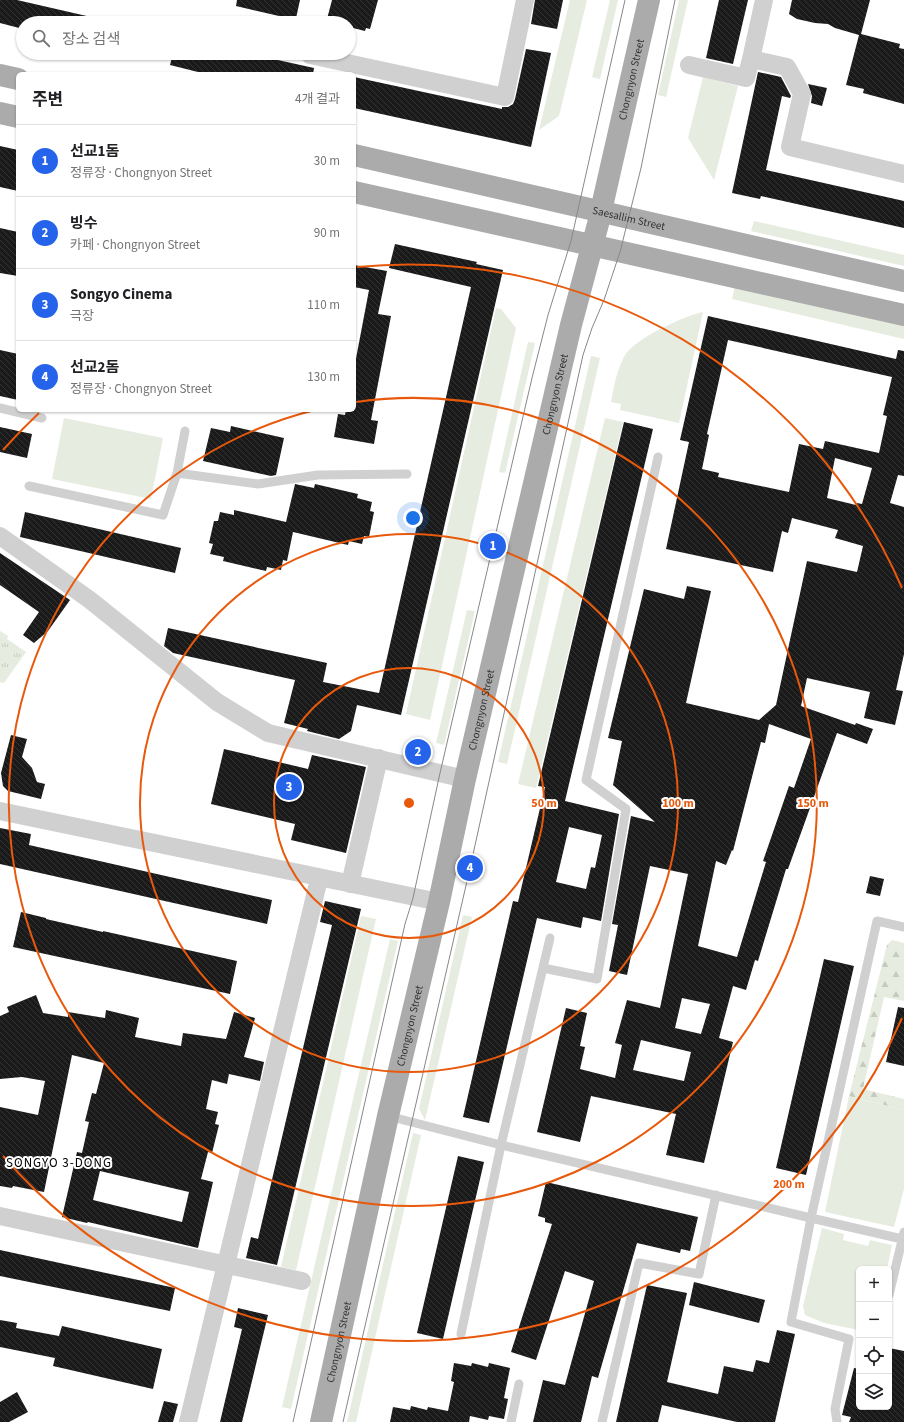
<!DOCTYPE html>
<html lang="ko">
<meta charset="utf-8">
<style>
body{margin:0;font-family:"Source Sans 3","Noto Sans KR",sans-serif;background:#f2f2f2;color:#202124}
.controls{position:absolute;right:12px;bottom:12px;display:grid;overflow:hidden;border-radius:6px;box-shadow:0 1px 3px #0004}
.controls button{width:36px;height:36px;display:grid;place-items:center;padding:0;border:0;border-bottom:1px solid #e0e0e0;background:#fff;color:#202124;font:20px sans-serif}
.you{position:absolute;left:413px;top:518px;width:14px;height:14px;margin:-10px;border:3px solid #fff;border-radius:50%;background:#1a73e8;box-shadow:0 0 0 6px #1a73e833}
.badge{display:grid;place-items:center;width:26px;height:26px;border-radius:50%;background:#2563eb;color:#fff;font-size:13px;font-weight:700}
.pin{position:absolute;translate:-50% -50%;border:2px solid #fff;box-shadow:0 1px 4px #0006}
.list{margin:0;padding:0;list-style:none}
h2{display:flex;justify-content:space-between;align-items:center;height:52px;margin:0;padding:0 16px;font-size:17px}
h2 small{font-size:13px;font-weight:400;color:#757577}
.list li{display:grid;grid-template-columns:26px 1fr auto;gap:12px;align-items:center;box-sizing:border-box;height:72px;padding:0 16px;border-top:1px solid #e0e0e0}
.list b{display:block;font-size:15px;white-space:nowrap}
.list p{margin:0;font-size:13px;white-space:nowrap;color:#757577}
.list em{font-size:13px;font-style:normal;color:#757577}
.icon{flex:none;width:22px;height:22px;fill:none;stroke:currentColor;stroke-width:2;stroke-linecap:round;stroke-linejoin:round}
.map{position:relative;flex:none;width:904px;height:1422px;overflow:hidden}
.search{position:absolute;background:#fff;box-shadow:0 1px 3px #0004;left:16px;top:16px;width:340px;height:44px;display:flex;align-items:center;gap:10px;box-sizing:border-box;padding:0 14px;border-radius:22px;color:#757577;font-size:15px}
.panel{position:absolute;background:#fff;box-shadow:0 1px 3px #0004;left:16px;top:72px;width:340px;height:340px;border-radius:6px}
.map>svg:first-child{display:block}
.green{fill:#e6ecdf}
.forest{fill:url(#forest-firs)}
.park{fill:url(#park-tufts)}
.building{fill:url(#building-back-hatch);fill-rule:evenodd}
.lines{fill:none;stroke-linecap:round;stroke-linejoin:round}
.lane{stroke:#d0d0d0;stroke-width:9}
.street{stroke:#d0d0d0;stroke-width:18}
.primary{stroke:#ababab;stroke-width:22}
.tram{stroke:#888;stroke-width:1}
.ring{fill:none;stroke:#e8590c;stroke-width:2}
.labels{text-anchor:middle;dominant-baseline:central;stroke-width:4;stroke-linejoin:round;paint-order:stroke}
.street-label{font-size:11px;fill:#333;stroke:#fff}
.quarter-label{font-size:13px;letter-spacing:1px;fill:#000;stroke:#fff}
.centre{fill:#e8590c;stroke:#fff;stroke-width:2}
.ring-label{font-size:12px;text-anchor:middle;font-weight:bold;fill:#e8590c;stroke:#fff;stroke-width:4;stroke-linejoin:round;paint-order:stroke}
</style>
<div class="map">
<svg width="904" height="1422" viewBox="0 0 904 1422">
<defs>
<pattern id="forest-firs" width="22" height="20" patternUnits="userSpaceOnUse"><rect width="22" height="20" fill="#e6ecdf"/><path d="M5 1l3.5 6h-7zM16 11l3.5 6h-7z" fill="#c6cbc0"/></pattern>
<pattern id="park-tufts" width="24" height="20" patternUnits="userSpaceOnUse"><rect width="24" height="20" fill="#e6ecdf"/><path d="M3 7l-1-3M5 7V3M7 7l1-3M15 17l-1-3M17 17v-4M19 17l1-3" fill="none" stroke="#c6cbc0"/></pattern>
<pattern id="building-back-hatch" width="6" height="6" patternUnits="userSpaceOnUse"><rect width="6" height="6" fill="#1a1a1a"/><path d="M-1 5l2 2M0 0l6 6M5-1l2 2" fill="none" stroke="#333"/></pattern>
</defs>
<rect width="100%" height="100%" fill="#fff"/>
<path class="green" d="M570,0H587L559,116L539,130Z
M610,0H618L600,79L592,77Z
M679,0H688L666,97L658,95Z
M703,77L738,86L714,180L688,138Z
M754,221L904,255V266L751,231Z
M735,285L904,324V339L732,299Z
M496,308L501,309L516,328L430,720L406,714Z
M703,312L679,423L620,410L621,404L611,402C614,386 617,369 625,355C636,338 684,316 703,312Z
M528,342L535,343L505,473L499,472Z
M591,356L600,358L507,764L498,762Z
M64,418L163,438L151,499L52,479Z
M605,418L623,422L536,788L518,784Z
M467,610L475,611L444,745L436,743Z
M463,915L472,917L425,1120L419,1109Z
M361,916L376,919L296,1270L281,1267Z
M390,939L398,941L291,1409L282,1407Z
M849,1096L904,1110V1189L894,1227L825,1212Z
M413,1133L421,1135L356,1422H347Z
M822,1228L844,1234L843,1240L868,1246L870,1240L892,1245L887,1269H859V1330L824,1323L805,1315L803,1306Z"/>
<path class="forest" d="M892,940L904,943V1001L884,997L863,1089L904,1099V1110L849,1096L887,945Z"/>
<path class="park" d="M0,631L8,636L7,639L26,652L4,683L0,682Z"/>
<path class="building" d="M0,0H17L91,17L90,23H23V29L0,23Z
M237,0H300L295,23H278L279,16L236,6Z
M332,0H378L370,29L366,28L365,31L349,27V23H331L332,20L327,19Z
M535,0H563L557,29L531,24Z
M719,0H748L733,64L706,58Z
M792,0H870L861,34L900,44L899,48L904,49V104L863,93L864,89L846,85L859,35L835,28L828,24L815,23L797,19L789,14Z
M526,49L551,53L531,147L354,108V77L502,109V107H508L513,104L515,99Z
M173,53H246L314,68L313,74H206L170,65Z
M758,72L781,77L791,96L790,98L782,96L766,170L904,201V228L761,196L760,199L732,193Z
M808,84L827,88L822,106L811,103L812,96Z
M0,146L18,150V191L0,187Z
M0,228L18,232V276L0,273Z
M395,244L477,262L476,264L503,270L401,715L357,705L351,731L339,739L307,731L308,729L284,723L295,680L173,653L164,646L168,628L327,663L323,682L379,693L471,287L389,268Z
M354,265L387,271L378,314L391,316L371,420L378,421L374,444L334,437L338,414L345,415L346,410H354V369L369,290L354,287Z
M708,316L896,359L898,350L904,351V476L898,475L890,503L904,507V654L896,690L903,691L895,725L864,718L870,692L807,678L801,706L855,725L856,723L873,729L867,744L837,733L788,869H786L758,961L755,960L746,990L733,986L719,1038L733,1042L704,1163L666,1155L676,1114L591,1096L580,1142L537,1132L566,1008L587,1013L580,1046L585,1047L580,1069L615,1078L622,1045L615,1043L627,1000L660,1008L688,874L650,866L627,975L609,971L618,925L612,924L631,816L655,822L613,785L622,741L608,738L644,589L684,599L687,586L711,591L686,703L759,720L776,705L807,561L857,572L863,546L835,538L838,530L792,518L788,533L782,531L773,572L666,549L689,442L680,440ZM728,340L892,377L883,415L887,416L879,453L825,441L823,449L799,444L789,492L718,477L719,473L702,469L709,435L707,434ZM835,458L872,468L862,504L857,503L856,505L827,498ZM769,724L811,739L794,788L789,786L763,861L766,862L737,957L698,946L716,861L726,865L732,850L733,851L761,742L765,743ZM682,998L710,1004L701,1034L675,1028ZM641,1040L691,1052L684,1081L633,1070Z
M0,350L18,354V400L0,396Z
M624,422L653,429L565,801L619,814L601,921L583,917L581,928L537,918L489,1123L463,1117L513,901L518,902L545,787L538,786ZM569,827L602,835L595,868L591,867L586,889L556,882Z
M231,426L284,438L276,475L271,476L203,461L211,428L230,432Z
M0,427L32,434L27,458L0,452Z
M295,484L314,488L315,484L358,494L357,498L372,502L370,511L374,512L369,537L364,536L362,544L349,541L348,545L293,532L287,561L283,560L281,570L267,567L266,571L223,561L224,557L210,554L213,544L209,543L214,521H218L220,512L234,515V510L286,522Z
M25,512L181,548L175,573L20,537Z
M0,553L70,600L48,631L34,643L23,635L39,612L0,585Z
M11,735L27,739L22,757L32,768L37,782L45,784L41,799L8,791L3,786L1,773Z
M224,749L308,769L312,755L366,767L346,853L291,840L295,824L211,804Z
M0,828L31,834L29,845L272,900L267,924L0,864Z
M870,876L884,879L880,896L866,893Z
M325,901L361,909L277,1265L246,1258L251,1237L258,1239L332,925L320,922Z
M21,912L46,918V919L103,932V931L237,961L230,994L13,947Z
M824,959L854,966L806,1175L776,1168Z
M36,995L43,1013L68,1017V1012L105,1018L106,1010L139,1018L135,1037L181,1046L183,1033L226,1039L234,1012L255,1018L244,1057L264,1062L260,1081L229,1074L227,1084L212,1080L206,1109L218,1112L215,1124L219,1125L212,1153L208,1152L201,1179L213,1182L198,1248L88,1222L87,1223L62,1217L77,1152L82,1153L89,1122L85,1121L92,1093L96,1094L104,1063L72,1055L44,1192L13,1186L12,1188L0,1186V1107L38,1115L45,1081L22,1077L0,1079V1016L9,1012L7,1007ZM100,1171L189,1192L182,1222L93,1200Z
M898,1007L904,1008V1066L886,1062Z
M458,1156L484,1162L443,1339L417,1333Z
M546,1182L698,1217L690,1251L681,1249L680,1253L637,1243L598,1378L592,1376L581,1422H533L543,1380L565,1385L594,1281L565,1271L536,1360L511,1352L552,1224L545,1222V1218L538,1216Z
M0,1250L175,1288L170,1311L0,1276Z
M694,1282L765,1300L759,1323L689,1305Z
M647,1285L687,1293L667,1382L718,1394L724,1366L753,1372L756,1360L769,1363L777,1330L795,1334L775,1422H737L662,1405L658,1422H616Z
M238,1308L268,1315L242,1422H220L242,1329L234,1327Z
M0,1320L17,1323L16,1328L59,1336L62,1326L162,1349L153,1389L53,1366L55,1358L0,1347Z
M889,1348L904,1351V1422H849L851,1417L842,1415L854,1368L859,1369V1407H889Z
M454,1363L471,1366L472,1363L488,1367L489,1363L510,1368L504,1398L508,1399L504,1419L489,1416L488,1420L470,1416L469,1422H390L393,1407L410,1410L411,1406L427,1410L428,1407L448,1411L454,1382L451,1381Z
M17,1392L28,1412L9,1422H0V1402Z
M164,1401L178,1404L173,1422H158Z"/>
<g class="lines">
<path class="lane" d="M0,408L42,418
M177,473L258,484L318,475L407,474
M29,486L163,515L177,473L185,431
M543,968L597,979L626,809L586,780L658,457
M388,1116L501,1145L811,1218L877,921L904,927
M889,1295L904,1232
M461,1334L501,1145L550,938
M511,1422L519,1384
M602,1422L639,1263L699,1274L716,1195
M837,1422L835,1409L849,1339L791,1322L811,1218L902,1239"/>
<path class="street" d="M764,0L751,59L787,67L802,94L790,147L904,174
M310,55L505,97L525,0
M689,65L746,78L751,59
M0,536L90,600L217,702L268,733L465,779
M0,811L439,902
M350,884L379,758
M0,1216L302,1281
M188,1422L319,879"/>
<g class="primary">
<path d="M0,75L18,79"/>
<path d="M0,113L18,117"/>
<path id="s1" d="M354,155L904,281"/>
<path d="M354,192L904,315"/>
<path id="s2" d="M321,1422L388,1116L439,902L465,779L571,325L598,224L649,0"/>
</g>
<path class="tram" d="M293,1422L405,924L413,898L440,773L532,378L548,315L571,241L625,0
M343,1422L470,868L583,355L592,328L604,300L620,252L641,168L675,0"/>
</g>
<g class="ring">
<circle cx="409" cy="803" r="135"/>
<circle cx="409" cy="803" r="269"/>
<path d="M356 402A404 404 0 1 1 315 410"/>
<path d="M902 1018A538 538 0 0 1 3 1156M3 450A538 538 0 0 1 39 413M357 267A538 538 0 0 1 902 588"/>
</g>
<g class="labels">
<g class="street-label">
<text stroke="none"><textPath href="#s2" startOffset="1378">Chongnyon Street</textPath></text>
<text stroke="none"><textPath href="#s1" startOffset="282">Saesallim Street</textPath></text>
<text stroke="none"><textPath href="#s2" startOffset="1054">Chongnyon Street</textPath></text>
<text stroke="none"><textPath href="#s2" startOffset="730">Chongnyon Street</textPath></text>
<text stroke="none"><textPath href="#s2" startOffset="406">Chongnyon Street</textPath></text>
<text stroke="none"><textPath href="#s2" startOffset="82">Chongnyon Street</textPath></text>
</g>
<g class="quarter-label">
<text x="59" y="1163">SONGYO 3-DONG</text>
</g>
</g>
<circle cx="409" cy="803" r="6" class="centre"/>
<g class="ring-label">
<text x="544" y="807">50 m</text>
<text x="678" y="807">100 m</text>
<text x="813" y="807">150 m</text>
<text x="789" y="1188">200 m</text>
</g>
</svg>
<div class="controls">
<button>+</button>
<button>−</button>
<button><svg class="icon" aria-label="locate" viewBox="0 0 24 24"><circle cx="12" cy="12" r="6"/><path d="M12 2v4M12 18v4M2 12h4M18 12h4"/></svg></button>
<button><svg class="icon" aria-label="layers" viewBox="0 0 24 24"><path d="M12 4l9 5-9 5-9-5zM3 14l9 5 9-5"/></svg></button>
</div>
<div class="you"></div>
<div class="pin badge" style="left:493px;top:546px">1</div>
<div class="pin badge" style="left:418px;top:752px">2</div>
<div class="pin badge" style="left:289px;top:787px">3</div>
<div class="pin badge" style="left:470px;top:868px">4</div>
<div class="search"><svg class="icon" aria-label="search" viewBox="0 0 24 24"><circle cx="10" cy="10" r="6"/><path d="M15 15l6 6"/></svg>장소 검색</div>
<section class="panel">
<h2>주변<small>4개 결과</small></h2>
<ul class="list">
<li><span class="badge">1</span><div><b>선교1돔</b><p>정류장 · Chongnyon Street</p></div><em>30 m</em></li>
<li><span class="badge">2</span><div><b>빙수</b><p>카페 · Chongnyon Street</p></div><em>90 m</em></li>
<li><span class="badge">3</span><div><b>Songyo Cinema</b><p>극장</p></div><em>110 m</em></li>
<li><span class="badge">4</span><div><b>선교2돔</b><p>정류장 · Chongnyon Street</p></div><em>130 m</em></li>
</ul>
</section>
</div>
